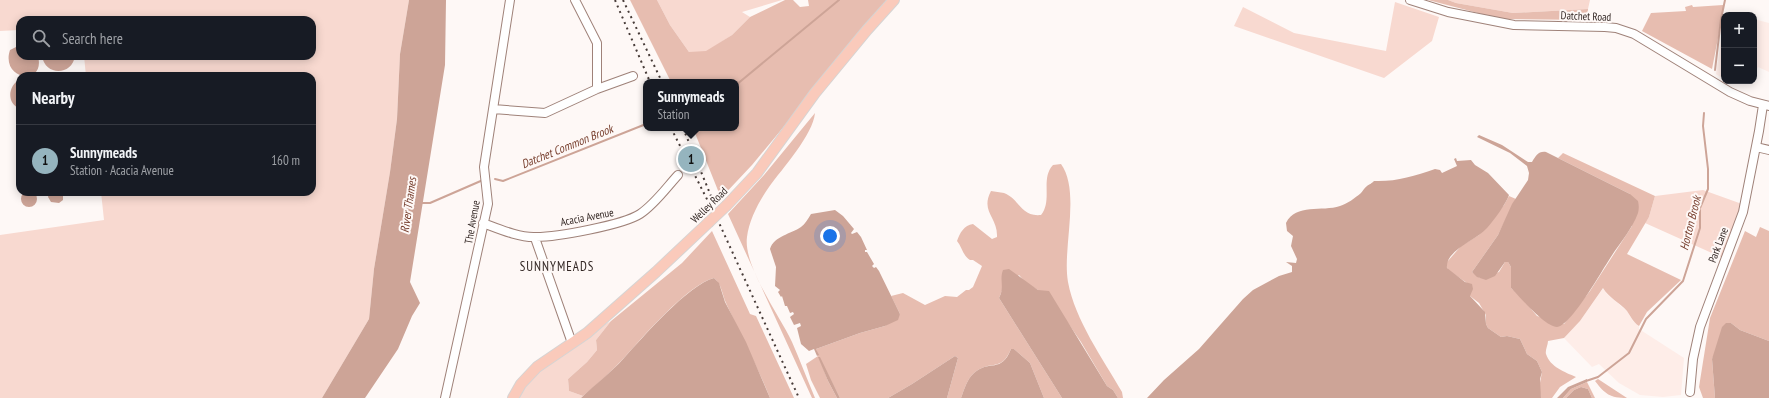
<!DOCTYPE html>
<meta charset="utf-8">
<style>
body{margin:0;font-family:"PT Sans Narrow",sans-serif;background:#20242c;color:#f1f3f6}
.controls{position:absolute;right:12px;top:12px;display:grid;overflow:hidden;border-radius:8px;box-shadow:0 2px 10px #0003}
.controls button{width:36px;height:36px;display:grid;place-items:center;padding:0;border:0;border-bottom:1px solid #363941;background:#171b24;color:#f1f3f6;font:20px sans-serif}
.you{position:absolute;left:830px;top:236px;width:14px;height:14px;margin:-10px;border:3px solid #fff;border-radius:50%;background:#1a73e8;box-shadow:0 0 0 6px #1a73e833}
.badge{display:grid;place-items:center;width:26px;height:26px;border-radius:50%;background:#95b4be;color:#111;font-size:13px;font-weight:700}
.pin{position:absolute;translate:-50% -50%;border:2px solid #fff;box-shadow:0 1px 4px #0006}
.popup{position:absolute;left:643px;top:79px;width:96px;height:52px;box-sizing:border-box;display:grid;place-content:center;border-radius:8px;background:#171b24;filter:drop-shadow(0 1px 3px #0005);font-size:13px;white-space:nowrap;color:#9ea1a6}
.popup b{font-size:15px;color:#f1f3f6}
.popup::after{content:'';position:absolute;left:50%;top:100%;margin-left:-8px;border:8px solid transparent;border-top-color:#171b24}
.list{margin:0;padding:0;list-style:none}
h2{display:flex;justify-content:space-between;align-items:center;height:52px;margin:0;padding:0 16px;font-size:17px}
h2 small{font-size:13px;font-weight:400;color:#9ea1a6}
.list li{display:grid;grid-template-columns:26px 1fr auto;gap:12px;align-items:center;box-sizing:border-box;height:72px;padding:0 16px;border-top:1px solid #363941}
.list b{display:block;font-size:15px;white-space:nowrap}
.list p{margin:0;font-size:13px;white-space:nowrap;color:#9ea1a6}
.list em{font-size:13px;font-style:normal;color:#9ea1a6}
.icon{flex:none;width:22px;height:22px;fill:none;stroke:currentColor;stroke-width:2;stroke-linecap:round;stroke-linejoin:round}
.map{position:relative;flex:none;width:1769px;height:398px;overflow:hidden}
.search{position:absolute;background:#171b24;box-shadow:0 2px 10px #0003;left:16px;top:16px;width:300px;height:44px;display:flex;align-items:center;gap:10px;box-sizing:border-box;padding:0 14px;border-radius:12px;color:#9ea1a6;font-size:15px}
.panel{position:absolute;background:#171b24;box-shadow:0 2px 10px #0003;left:16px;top:72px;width:300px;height:124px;border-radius:12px}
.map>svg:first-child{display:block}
.built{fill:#feede8}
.green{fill:#f8d9d0}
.forest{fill:#e7bdb0}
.water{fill:#cda497}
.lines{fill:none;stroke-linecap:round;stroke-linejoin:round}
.stream{stroke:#cda497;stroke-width:2}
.minor-casing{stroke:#9f8279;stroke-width:10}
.major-casing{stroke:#d6d4d3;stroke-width:12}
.minor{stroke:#fff;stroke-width:8}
.major{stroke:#facabb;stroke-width:10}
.rail{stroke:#473b38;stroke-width:2;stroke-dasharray:2 4;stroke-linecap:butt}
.major-bridge-casing{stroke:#d6d4d3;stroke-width:12;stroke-linecap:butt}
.major-bridge{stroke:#facabb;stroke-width:10}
.labels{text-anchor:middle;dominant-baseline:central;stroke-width:4;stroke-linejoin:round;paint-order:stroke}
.street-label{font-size:11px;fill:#322623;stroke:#fef8f6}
.water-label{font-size:12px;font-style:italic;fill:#794130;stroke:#fef8f6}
.quarter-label{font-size:13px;letter-spacing:1px;fill:#322623;stroke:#fef8f6}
</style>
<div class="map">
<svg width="1769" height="398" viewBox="0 0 1769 398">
<rect width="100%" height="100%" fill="#fef8f6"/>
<path class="built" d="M1754,19L1769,23V72L1758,67L1754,75Z
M1724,20V79L1716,74Z
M1604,287L1607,294L1627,311L1633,321L1639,326V329L1684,358L1681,395L1663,397L1640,395L1619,383L1599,364L1592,367L1564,338L1580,321Z"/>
<path class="green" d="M0,0H409L400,54L397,119L390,172L374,269L369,319L322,398H0V235L104,220L101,192H312V76H86L84,56H312V20H20V30L0,31Z
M657,0H782L742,12L750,17L732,35L706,52H689L670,25Z
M1448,0H1590L1588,9L1513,13L1456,3Z
M1395,2L1439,17L1432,41L1384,78L1234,26L1243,7L1294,33L1386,51Z
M1703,190L1742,204L1723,258L1645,223L1649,217L1655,196Z
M611,321L596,340L597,350L587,362L568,379L569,391L583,396L581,398H513C533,366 578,339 611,321Z"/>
<path class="forest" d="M630,0H657L670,25L689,52L706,51L732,35L750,17L785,0H793L800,7L809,6L808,0H889L752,165L721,198L693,128H736V82H671Z
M1428,0H1448L1456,3L1513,13L1588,9L1587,20L1501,19Z
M1692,5L1693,7L1723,5V12L1712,69L1642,31L1651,13L1686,11L1685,7Z
M815,113C813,135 782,169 769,187C759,201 749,220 747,237C743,266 780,316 792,342C800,360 807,379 815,398H812L728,214L764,175Z
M1563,153L1655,196L1649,217L1627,254L1681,280L1647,312L1639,326C1633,322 1631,317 1627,311C1619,302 1609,298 1603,288L1580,321L1564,338L1548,341C1548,345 1545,350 1546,354C1550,367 1565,372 1576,377L1560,387L1552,398H1541L1539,388L1542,372L1537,361L1527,354L1520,339L1507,336L1501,337L1488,328L1486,324V315L1479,303L1470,296L1467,283L1448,270L1446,265L1447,262L1461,246L1479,235L1504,205L1509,196L1516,199L1498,235L1472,272L1480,278L1499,272L1505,262H1508L1511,267V288L1522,298L1537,316L1564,324L1590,291L1632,226L1630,194L1558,158Z
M1061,164C1081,192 1062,248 1068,282C1075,320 1103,359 1122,392L1123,398H1118L1113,390L1107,386L1081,342L1068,323L1038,290L1026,283L1019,275L1003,288L999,298L1062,398H1044L1030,363L1014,349H1011C1001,373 990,359 974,373C967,379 964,390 961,398H947L958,358L955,356L912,384L888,398H840L819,357L828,381L837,398H820L811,380L806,364L818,356L816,349L860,333L885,326L900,314L891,296L903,293L925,305L945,296L957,297L966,290H969L973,287L982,266L973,260H970C963,256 962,247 957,241C960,233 964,225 973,224L992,239L997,237C998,217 980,212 991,191C995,192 1000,192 1004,193C1020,199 1020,217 1041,215C1053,200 1040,179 1053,165Z
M1760,227L1769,231V341L1740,330L1731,323L1712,359L1715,398H1703L1699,387L1710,318L1745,231L1756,237Z
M712,231L750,314L756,316L794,398H770C757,365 740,335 726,303C722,294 722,285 714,278C687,285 643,337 623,359C611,372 597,384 583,396L569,391L568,379L587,362L597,350L596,340L611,321L682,263Z
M1598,379L1627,398C1610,398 1605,394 1595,381Z
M1587,382L1595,398H1592L1588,389L1581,387L1574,390L1566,398H1563L1571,389Z"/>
<path class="water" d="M409,0H446L445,65L410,282L420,303L412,316L398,349L365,398H322L369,319L374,269L390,172L397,119L400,54Z
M20,45V56H38C46,87 0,80 10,50Z
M42,56H75C72,76 45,76 42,56Z
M20,79V109C6,103 8,86 20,79Z
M1479,135L1502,145L1528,162H1532C1536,156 1538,151 1546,152L1630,194L1638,201C1639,206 1639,209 1638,213C1632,230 1618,245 1609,260C1601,272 1571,326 1557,327C1545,327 1520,297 1511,288V267L1508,262H1505L1495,276L1486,280L1477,277L1472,272L1498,235L1512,204L1528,180L1529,173L1527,166L1510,153L1477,137Z
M1456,158L1457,161L1471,160L1475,165L1488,173L1509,195C1506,204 1494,220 1487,228C1477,240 1445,250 1447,268L1465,282L1472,284L1473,289L1470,296L1485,312L1486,324L1488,328L1501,337L1507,336L1520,339L1527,354L1537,361L1542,372L1540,379L1541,398H1147L1164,380L1199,349L1243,299L1253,290L1279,276L1292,272V266L1286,262L1296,263L1297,259L1291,246L1293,236L1287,231L1286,223C1296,203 1322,212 1340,206C1347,204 1355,198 1361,193C1363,191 1364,188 1367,186C1370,184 1371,184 1374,181C1395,182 1414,176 1435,169L1440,170L1442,173L1457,166L1454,159Z
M21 199a8 8 0 1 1 16 0a8 8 0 1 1-16 0Z
M49,192H63V200L59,203L51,202L48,197Z
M835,210L843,216L854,229L851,233L852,234L857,232L861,237L867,250H865V252H867L874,264L872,266L874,268L876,267L879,271L900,314L898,320L885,326L860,333L816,349L819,355L817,356L814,349L809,351L801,344L797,328L801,326L800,323L794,325L790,317L794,314L793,312L790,313L787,306H785L782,296L781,297L778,292L780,290L775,286L776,267L770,249C774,236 791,234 801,227C805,224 808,219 811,214Z
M1009,269L1038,290L1049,291L1107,386L1113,390L1118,398H1062L999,298C1005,287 999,281 1003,270Z
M714,278L719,283L725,302L746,342L770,398H581C595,384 611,373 624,358C643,337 688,285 714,278Z
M1726,323H1731L1740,330L1769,341V398H1715L1712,359L1722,327Z
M1011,349H1014L1030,363L1044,398H961C964,390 967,379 974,373C990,359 1001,374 1011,349Z
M955,356L958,358L947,398H888L912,384Z
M818,357H820L840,398H837L828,381Z
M1587,379V382L1571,389L1563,398H1557L1568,387Z
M1581,387L1588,389L1592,398H1566L1574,390Z"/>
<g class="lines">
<path class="stream" d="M1715,70L1721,19L1725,0
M736,85L839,0
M495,179L503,181L646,124
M422,203H430L483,180
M1586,381L1598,377L1629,353L1646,319L1683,281L1700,228V208L1708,189V169L1703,126L1704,113"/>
<defs>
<path id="minor" d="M575,0L597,43V89
M1410,0L1448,12L1514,25L1605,27L1616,28L1634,34L1730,92L1750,101L1769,106
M493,109L545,113L597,89L633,76
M1756,147L1769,150
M483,223C499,229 520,238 536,237C557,237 623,225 640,214C655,204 666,188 678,175
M535,238L572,343
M1690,392L1693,359L1700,327L1743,212L1759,131L1763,105
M445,398L488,204L484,167L510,0"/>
<path id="major" d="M727,205L757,173L815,93L867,30L894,0
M513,398L521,384L537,367L587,333L656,272L708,223"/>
</defs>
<use href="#minor" class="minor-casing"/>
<use href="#major" class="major-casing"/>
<use href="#minor" class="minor"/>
<use href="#major" class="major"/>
<path class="rail" d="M615,0L650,82
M623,0L662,82
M671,128L720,225L799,398
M683,128L711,196"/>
<defs>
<path id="major-bridge" d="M708,223L727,205"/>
</defs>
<use href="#major-bridge" class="major-bridge-casing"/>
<use href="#major-bridge" class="major-bridge"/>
</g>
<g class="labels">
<g class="street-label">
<text transform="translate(1586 16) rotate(2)">Datchet Road</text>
<text transform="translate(709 205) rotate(-44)">Welley Road</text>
<text transform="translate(587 217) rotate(-11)">Acacia Avenue</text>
<text transform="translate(472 222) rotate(-80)">The Avenue</text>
<text transform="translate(1718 245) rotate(-69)">Park Lane</text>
</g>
<g class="water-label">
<text transform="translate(567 146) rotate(-22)">Datchet Common Brook</text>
<text transform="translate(408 205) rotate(-82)">River Thames</text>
<text transform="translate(1690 223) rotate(-76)">Horton Brook</text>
</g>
<g class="quarter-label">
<text x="557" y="266">SUNNYMEADS</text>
</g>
</g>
</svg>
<div class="controls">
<button>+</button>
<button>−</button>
</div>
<div class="you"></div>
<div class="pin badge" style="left:691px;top:159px">1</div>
<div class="popup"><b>Sunnymeads</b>Station</div>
<div class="search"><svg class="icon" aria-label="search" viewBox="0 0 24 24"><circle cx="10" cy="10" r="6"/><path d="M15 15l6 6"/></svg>Search here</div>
<section class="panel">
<h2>Nearby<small></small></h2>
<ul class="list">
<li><span class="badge">1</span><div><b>Sunnymeads</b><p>Station · Acacia Avenue</p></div><em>160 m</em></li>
</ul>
</section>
</div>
